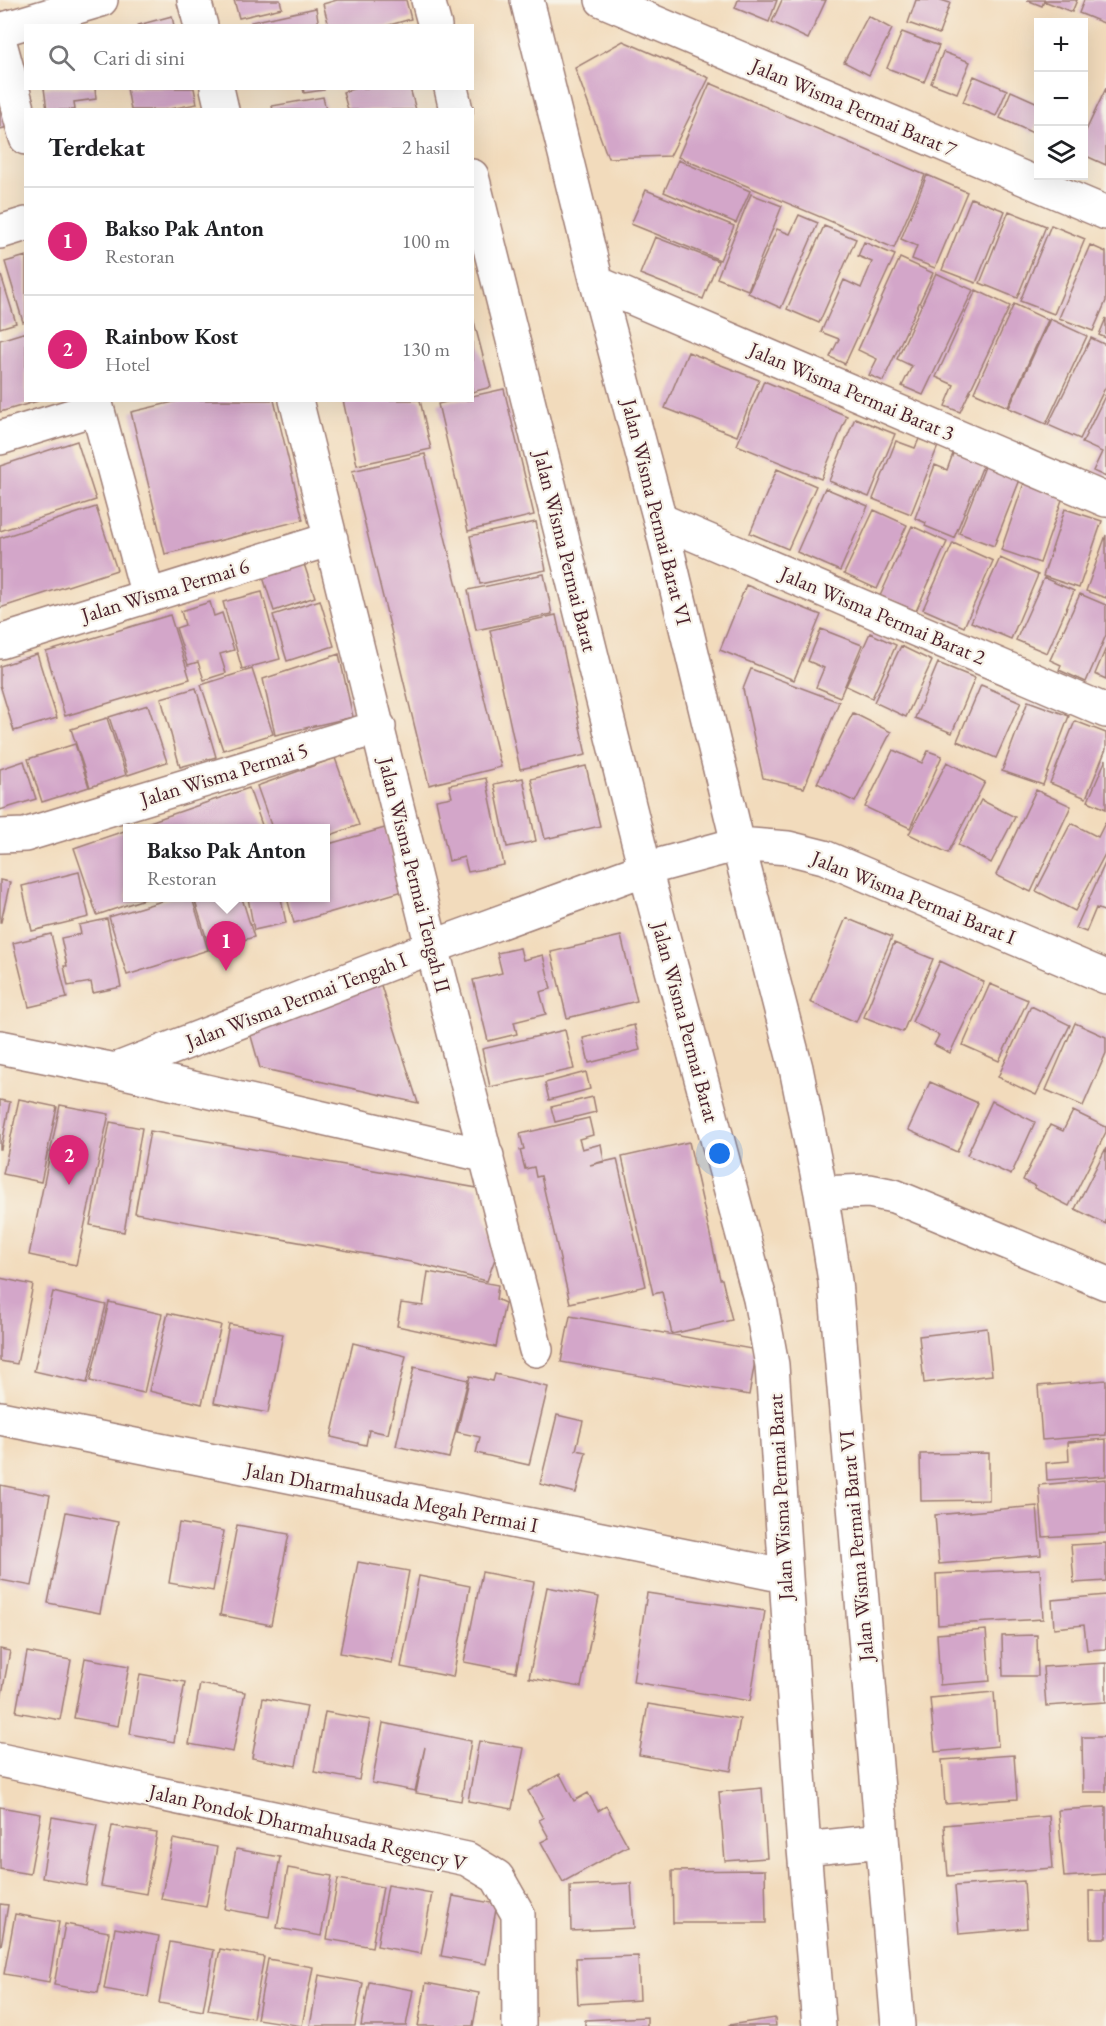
<!DOCTYPE html>
<html lang="id">
<meta charset="utf-8">
<style>
body{margin:0;font-family:"EB Garamond",serif;background:#f6f6f6;color:#202124}
.controls{position:absolute;right:18px;top:18px;display:grid;overflow:hidden;border-radius:0px;box-shadow:0 6px 24px #0002}
.controls button{width:54px;height:54px;display:grid;place-items:center;padding:0;border:0;border-bottom:2px solid #e0e0e0;background:#fff;color:#202124;font:30px sans-serif}
.you{position:absolute;left:720px;top:1154px;width:21px;height:21px;margin:-15px;border:4px solid #fff;border-radius:50%;background:#1a73e8;box-shadow:0 0 0 9px #1a73e833}
.badge{display:grid;place-items:center;width:39px;height:39px;border-radius:50%;background:#db2777;color:#fff;font-size:20px;font-weight:700}
.pin{position:absolute;translate:-50% -50px;filter:drop-shadow(0 2px 3px #0008)}
.pin::after{content:'';position:absolute;top:32px;width:21px;height:18px;background:inherit;clip-path:polygon(0 0,100% 0,50% 100%)}
.popup{position:absolute;left:123px;top:824px;width:207px;height:78px;box-sizing:border-box;display:grid;place-content:center;border-radius:0px;background:#fff;filter:drop-shadow(0 2px 4px #0005);font-size:20px;white-space:nowrap;color:#757577}
.popup b{font-size:22px;color:#202124}
.popup::after{content:'';position:absolute;left:50%;top:100%;margin-left:-12px;border:12px solid transparent;border-top-color:#fff}
.list{margin:0;padding:0;list-style:none}
h2{display:flex;justify-content:space-between;align-items:center;height:78px;margin:0;padding:0 24px;font-size:26px}
h2 small{font-size:20px;font-weight:400;color:#757577}
.list li{display:grid;grid-template-columns:39px 1fr auto;gap:18px;align-items:center;box-sizing:border-box;height:108px;padding:0 24px;border-top:2px solid #e0e0e0}
.list b{display:block;font-size:22px;white-space:nowrap}
.list p{margin:0;font-size:20px;white-space:nowrap;color:#757577}
.list em{font-size:20px;font-style:normal;color:#757577}
.icon{flex:none;width:33px;height:33px;fill:none;stroke:currentColor;stroke-width:2;stroke-linecap:round;stroke-linejoin:round}
.map{position:relative;flex:none;width:1106px;height:2026px;overflow:hidden}
.search{position:absolute;background:#fff;box-shadow:0 6px 24px #0002;left:24px;top:24px;width:450px;height:66px;display:flex;align-items:center;gap:15px;box-sizing:border-box;padding:0 21px;border-radius:0px;color:#757577;font-size:22px}
.panel{position:absolute;background:#fff;box-shadow:0 6px 24px #0002;left:24px;top:108px;width:450px;height:294px;border-radius:0px}
.map>svg:first-child{display:block}
.building{fill:#d3a6c9}
.lines{fill:none;stroke-linecap:round;stroke-linejoin:round}
.street-casing{stroke:#9e7d74;stroke-width:36}
.street{stroke:#fff;stroke-width:33}
.labels{text-anchor:middle;dominant-baseline:central;stroke-width:4.5;stroke-linejoin:round;paint-order:stroke}
.street-label{font-size:21px;fill:#4a1f2b;stroke:#f7f3e8}
</style>
<div class="map">
<svg width="1106" height="2026" viewBox="0 0 1106 2026">
<rect width="100%" height="100%" fill="#f7f3e8"/>
<filter id="ink" filterUnits="userSpaceOnUse"><feTurbulence type="fractalNoise" baseFrequency=".0167" numOctaves="2"/><feDisplacementMap in="SourceGraphic" scale="12" xChannelSelector="R" yChannelSelector="G"/><feConvolveMatrix kernelMatrix="1 2 1 2 8 2 1 2 1" color-interpolation-filters="sRGB"/></filter>
<filter id="wash" filterUnits="userSpaceOnUse"><feTurbulence type="fractalNoise" baseFrequency=".008" numOctaves="4" result="noise"/><feDisplacementMap in="SourceGraphic" scale="24" xChannelSelector="R" yChannelSelector="G"/><feGaussianBlur stdDeviation="1.35" result="paint"/><feColorMatrix in="noise" values="0 0 0 0 0 0 0 0 0 0 0 0 0 0 0 0 0 1.4 0 .05"/><feComposite in="paint" operator="in"/></filter>
<g filter="url(#wash)">
<rect width="100%" height="100%" fill="#f2dbbc"/>
<g id="blocks">
<path class="building" d="M234,0H280L282,8L239,18Z
M337,0H406L411,19L386,26H329L323,4Z
M738,0H777L769,22L735,8Z
M782,0H826L808,39L772,22Z
M916,0H941L950,3L939,34L908,23Z
M1027,0H1077L1072,12L1044,1L1042,6Z
M1084,0H1106V24L1079,13Z
M316,8L319,26H251V22Z
M172,16L174,26H138V25Z
M868,16L892,29L869,75L844,62Z
M902,32L939,46L924,82L887,68Z
M623,41L709,78L670,156L608,158L575,68Z
M943,52L970,62L957,93L931,83Z
M974,76L1007,90L996,116L963,102Z
M710,83L925,175L894,248L678,157Z
M44,88H95L96,99L74,102L75,110H47Z
M127,88H194L197,104L164,110H131Z
M303,88H323L324,90L304,93Z
M356,88H410L416,110H348L343,92Z
M1106,88V165L1084,155V135Z
M1011,91L1038,103V121L1033,133L1000,118Z
M0,92L16,125L0,129Z
M323,97L326,110H273L272,106Z
M678,160L750,191L736,223L664,192Z
M927,175L967,192L935,268L912,259L917,246L901,239Z
M646,190L734,226L720,260L631,224Z
M751,194L782,206L748,290L717,278Z
M971,198L1005,211L976,283L942,270Z
M1009,211L1046,226L1017,298L980,283Z
M799,215L818,223L781,308L748,293L777,229L790,234Z
M1051,225L1085,239L1054,314L1020,301Z
M824,226L856,239L819,323L787,309Z
M655,237L718,261L703,299L640,274Z
M864,242L895,255L845,364L830,357L839,339L821,332L844,280L861,288L872,262L858,256Z
M1090,245L1106,252V301L1093,331L1059,318Z
M26,256V321L23,322L5,262Z
M900,258L933,273L883,381L869,375L877,359L858,350Z
M0,272L16,323L0,328Z
M936,273L973,290L923,395L902,386L912,366L897,359Z
M976,290L1010,306L960,412L945,406L954,385L936,377Z
M1014,304L1048,320L1008,407L974,392Z
M472,314L491,387L472,392Z
M1106,318V338L1099,335Z
M1050,319L1087,336L1046,424L1009,408Z
M26,332V400L38,401L0,412V340Z
M1091,338L1106,345V386L1080,439L1048,425Z
M688,352L759,380L737,436L665,408Z
M764,381L847,416L821,479L737,445Z
M504,389L534,515L468,531L438,404L454,400H472V396Z
M1106,394V477L1093,471L1102,452L1082,443Z
M182,400H274L303,520L165,554L131,412Z
M343,400H420L431,449L357,465Z
M855,418L895,434L869,497L829,481Z
M919,439L938,446L911,514L873,499L896,441L915,448Z
M77,441L96,500L0,531V466Z
M954,451L984,463L954,538L925,526L926,523L915,518L935,465L947,470Z
M425,454L501,767L429,785L352,471Z
M986,464L1021,477L994,546L959,533Z
M777,469L816,486L788,549L750,533Z
M1024,483L1063,497L1040,563L1001,550Z
M825,488L868,506L840,571L797,552Z
M96,507L117,570L0,608V538Z
M1065,509L1102,521L1079,588L1043,576Z
M874,510L907,525L877,589L844,574Z
M536,522L546,570L480,584L470,536Z
M912,526L947,542L916,611L880,596Z
M1106,535V598L1086,591Z
M953,543L993,561L964,627L923,609Z
M1000,558L1038,575L1011,639L971,622Z
M304,564L315,597L274,611L263,577Z
M544,574L552,614L476,630L468,590Z
M1044,578L1074,591L1047,653L1016,640Z
M746,585L821,615L794,680L720,650Z
M262,592L280,659L242,669L223,602Z
M1080,594L1106,605V635L1086,682L1059,670L1061,665L1050,660Z
M320,600L334,646L287,661L273,615Z
M210,602L214,616L222,613L234,650L220,654L226,673L204,680L198,662L188,665L176,628L185,625L181,611Z
M170,615L190,679L65,716L46,652Z
M556,615L586,755L520,769L490,630Z
M821,629L862,645L840,697L816,687L824,668L808,661Z
M870,633L896,645L872,698L846,686Z
M901,646L932,661L906,717L874,702Z
M1106,648V679L1095,674Z
M37,654L57,718L14,731L0,685V666Z
M339,654L353,717L275,735L263,679Z
M938,663L975,678L952,733L915,718Z
M252,669L273,734L223,750L201,685Z
M751,669L839,702L804,788L763,778L743,689Z
M981,685L1021,702L996,758L957,741Z
M196,688L216,757L180,767L161,698Z
M1028,701L1069,716L1043,785L1002,771Z
M148,705L167,762L128,775L109,717Z
M853,713L891,732L855,802L817,783Z
M107,718L126,775L90,787L71,729Z
M1075,721L1106,733V749L1086,798L1050,783Z
M75,744L89,787L42,802L28,759Z
M893,750L922,763L928,751L942,756L910,828L865,807Z
M335,758L359,825L325,837V828H272L257,786Z
M1106,759V809L1088,801Z
M24,761L36,799L0,810V769Z
M947,762L985,782L948,853L909,834Z
M586,766L600,826L545,839L531,779Z
M486,778L504,865L468,872L464,857L449,861L436,800L452,797L449,785Z
M523,778L536,841L507,847L494,784Z
M249,788L263,828H132Z
M1036,790L1071,806L1031,892L996,875Z
M981,800L1015,817L991,863L958,845Z
M1106,821V852L1075,911L1036,891L1071,823L1098,837Z
M385,828L403,891L294,923L287,898H325V845Z
M127,830V898H147L97,915L74,848Z
M1106,861V912L1096,908L1086,932L1076,928Z
M79,872L89,917L32,931L22,886Z
M0,880L10,882L1,922H0Z
M172,898H192L208,950L127,975L109,917Z
M194,898H242L254,937L210,950Z
M248,898H281L286,923L254,930Z
M846,918L892,937L856,1022L810,1002Z
M107,919L121,987L93,993L91,982L68,986L64,966H67L61,938L81,934L79,925Z
M51,934L67,998L29,1007L13,943Z
M621,936L637,1001L567,1018L551,952Z
M894,943L933,959L903,1032L864,1017Z
M520,948L523,960L543,955L551,989L540,992L546,1014L514,1022L517,1034L488,1041L473,980L502,973L497,953Z
M940,961L984,982L950,1053L934,1045L939,1035L912,1022Z
M379,979L418,1103L260,1068L247,1022Z
M990,984L1028,1000L999,1061L963,1045Z
M1031,1006L1070,1025L1036,1095L998,1077Z
M1075,1023L1106,1037V1053L1083,1106L1046,1090Z
M634,1025L640,1050L589,1063L583,1038Z
M565,1030L574,1069L490,1087L482,1049Z
M586,1072L590,1089L549,1100L545,1083Z
M930,1082L978,1103L957,1152L908,1130Z
M593,1097L596,1112L555,1122L551,1107Z
M19,1099L57,1107L41,1182L3,1174Z
M0,1100L10,1102L1,1149H0Z
M992,1101L1035,1122L1011,1175L967,1155Z
M60,1105L109,1114L76,1265L29,1255Z
M1073,1111L1106,1127V1132L1069,1206L1034,1188L1035,1186L1023,1180L1050,1125L1063,1131Z
M589,1118L593,1135L579,1139L582,1149L601,1144L604,1161L590,1165L617,1159L646,1286L570,1303L541,1176L536,1177L534,1167L525,1169L520,1150L524,1149L520,1134Z
M110,1122L142,1128L124,1232L90,1225Z
M150,1131L477,1188L496,1256L487,1281L411,1262L135,1213Z
M689,1142L720,1279H722L732,1320L672,1334L662,1292L653,1294L622,1157Z
M1106,1148V1224L1075,1209Z
M428,1272L498,1285L496,1299L505,1303L496,1347L397,1326L401,1303L423,1306Z
M0,1278L33,1285L17,1364L0,1361Z
M53,1292L106,1305L87,1383L34,1371Z
M109,1302L162,1314L144,1393L90,1381Z
M168,1313L221,1325L202,1404L149,1391Z
M570,1316L757,1350L749,1395L561,1362Z
M229,1324L283,1334L268,1413L214,1403Z
M987,1328L992,1375L924,1383L919,1336Z
M353,1343L406,1356L388,1434L369,1430L366,1445L331,1437Z
M414,1367L468,1380L449,1458L396,1446Z
M495,1374L548,1387L529,1465L476,1453L480,1437L457,1432L470,1376L493,1381Z
M1106,1380V1435L1042,1440L1038,1386Z
M557,1415L583,1421L576,1450L586,1452L576,1493L540,1484Z
M1106,1439V1476L1047,1480L1046,1463L1069,1461L1068,1442Z
M989,1453V1500L921,1501L920,1454Z
M1106,1479V1533L1043,1537L1039,1485Z
M0,1485L50,1495L32,1586L0,1580Z
M1037,1506L1041,1555L939,1564L935,1515Z
M66,1512L118,1522L100,1613L48,1603Z
M179,1523L224,1531L213,1591L169,1583Z
M237,1525L289,1534L271,1625L220,1615Z
M1106,1543V1581L1074,1583L1071,1545Z
M358,1562L409,1571L392,1663L340,1653Z
M1040,1569L1043,1619L938,1625L936,1574Z
M482,1572L534,1582L516,1672L464,1662Z
M419,1576L470,1586L453,1677L401,1667Z
M547,1587L599,1597L581,1687L529,1678Z
M647,1593L765,1611L750,1701L633,1682Z
M1106,1595V1649L1087,1650L1084,1625L1054,1628L1052,1600Z
M986,1630L990,1681L940,1685L937,1634Z
M1037,1635L1038,1676H1003L1002,1636Z
M0,1649L10,1651L1,1699H0Z
M27,1652L71,1660L60,1720L16,1712Z
M85,1658L129,1666L118,1726L74,1718Z
M1106,1663V1702L1046,1706L1043,1667Z
M140,1674L185,1682L174,1742L130,1734Z
M200,1684L245,1692L233,1752L189,1744Z
M994,1692L998,1746L935,1752L930,1698Z
M263,1698L307,1706L296,1766L252,1758Z
M648,1704L740,1719L731,1771L639,1755Z
M325,1712L370,1720L359,1780L314,1772Z
M383,1723L471,1741L461,1801L416,1793L425,1747L415,1791L372,1783Z
M1082,1737H1106V1792H1083Z
M479,1741L524,1748L512,1809L468,1801Z
M1014,1755L1017,1799L945,1804L942,1760Z
M560,1774L574,1801L588,1793L598,1811L606,1806L628,1846L563,1882L541,1842L549,1838L539,1820L543,1818L528,1791Z
M762,1788L767,1858L725,1861L719,1792Z
M0,1807L41,1814L30,1874L0,1869Z
M1106,1807V1874L1064,1877L1058,1810Z
M1049,1816L1053,1868L948,1876L944,1825Z
M52,1817L97,1825L86,1886L42,1878Z
M112,1826L157,1833L146,1894L101,1886Z
M173,1839L217,1847L206,1907L161,1899Z
M236,1849L280,1857L269,1917L225,1909Z
M288,1868L332,1876L321,1936L277,1928Z
M765,1870L766,1923H673L672,1871Z
M338,1879L383,1887L372,1947L327,1939Z
M1024,1881L1027,1928L959,1934L955,1886Z
M631,1883L634,1928L571,1931L570,1886Z
M388,1885L432,1893L421,1954L377,1946Z
M1089,1891H1106V1938H1090Z
M453,1896L497,1904L486,1964L441,1956Z
M0,1904L8,1905L1,1946H0Z
M15,1914L59,1922L49,1982L4,1974Z
M65,1924L109,1932L98,1993L54,1985Z
M115,1928L159,1936L148,1997L104,1989Z
M170,1942L214,1950L203,2011L159,2003Z
M220,1949L264,1957L253,2018L208,2010Z
M638,1956L640,2000L578,2004L576,1958Z
M268,1959L313,1967L302,2026L257,2019Z
M319,1975L363,1983L355,2026H310Z
M369,1982L413,1990L406,2026H361Z
M426,1983L479,1993L473,2026H418Z
M647,2017V2026H585V2020Z
M775,2018L776,2026H730L729,2025Z"/>
</g>
</g>
<g filter="url(#ink)">
<use href="#blocks" fill-opacity="0" stroke="#9e7d74" stroke-width="1.5"/>
<g class="lines">
<defs>
<path id="street" d="M194,0L201,26
M428,0L435,26
M527,0L597,283L660,520L738,844L796,1068L821,1193L835,1281L898,2026
M602,0L1106,213
M0,30L101,0
M0,43L26,138
M217,88L222,110
M451,88L456,110
M472,176L645,869L760,1299L772,1365L804,1849L819,2026
M0,232L26,224
M597,283L1106,500
M95,400L148,596
M296,400L432,947L536,1350
M0,438L97,408
M660,520L1106,711
M0,642L331,539
M0,836L25,835L379,727
M0,1047L115,1070L487,1156
M115,1070L432,947L645,869L738,844L788,848L824,857L1106,977
M821,1193L869,1191L894,1196L1106,1283
M0,1418L785,1576
M0,1760L467,1859L497,1877L518,1914L519,2026
M804,1849L881,1841"/>
</defs>
<use href="#street" class="street-casing"/>
<use href="#street" class="street"/>
</g>
</g>
<g class="labels">
<g class="street-label">
<text transform="translate(854 107) rotate(23)">Jalan Wisma Permai Barat 7</text>
<text transform="translate(852 391) rotate(23)">Jalan Wisma Permai Barat 3</text>
<text transform="translate(657 512) rotate(76)">Jalan Wisma Permai Barat VI</text>
<text transform="translate(566 551) rotate(76)">Jalan Wisma Permai Barat</text>
<text transform="translate(165 590) rotate(-17)">Jalan Wisma Permai 6</text>
<text transform="translate(883 615) rotate(23)">Jalan Wisma Permai Barat 2</text>
<text transform="translate(224 774) rotate(-17)">Jalan Wisma Permai 5</text>
<text transform="translate(415 875) rotate(76)">Jalan Wisma Permai Tengah II</text>
<text transform="translate(914 897) rotate(22)">Jalan Wisma Permai Barat I</text>
<text transform="translate(296 1000) rotate(-21)">Jalan Wisma Permai Tengah I</text>
<text transform="translate(686 1022) rotate(75)">Jalan Wisma Permai Barat</text>
<text transform="translate(392 1497) rotate(11)">Jalan Dharmahusada Megah Permai I</text>
<text transform="translate(780 1497) rotate(-93)">Jalan Wisma Permai Barat</text>
<text transform="translate(856 1546) rotate(-95)">Jalan Wisma Permai Barat VI</text>
<text transform="translate(308 1827) rotate(13)">Jalan Pondok Dharmahusada Regency V</text>
</g>
</g>
</svg>
<div class="controls">
<button>+</button>
<button>−</button>
<button><svg class="icon" aria-label="layers" viewBox="0 0 24 24"><path d="M12 4l9 5-9 5-9-5zM3 14l9 5 9-5"/></svg></button>
</div>
<div class="you"></div>
<div class="pin badge" style="left:226px;top:971px">1</div>
<div class="popup"><b>Bakso Pak Anton</b>Restoran</div>
<div class="pin badge" style="left:69px;top:1185px">2</div>
<div class="search"><svg class="icon" aria-label="search" viewBox="0 0 24 24"><circle cx="10" cy="10" r="6"/><path d="M15 15l6 6"/></svg>Cari di sini</div>
<section class="panel">
<h2>Terdekat<small>2 hasil</small></h2>
<ul class="list">
<li><span class="badge">1</span><div><b>Bakso Pak Anton</b><p>Restoran</p></div><em>100 m</em></li>
<li><span class="badge">2</span><div><b>Rainbow Kost</b><p>Hotel</p></div><em>130 m</em></li>
</ul>
</section>
</div>
